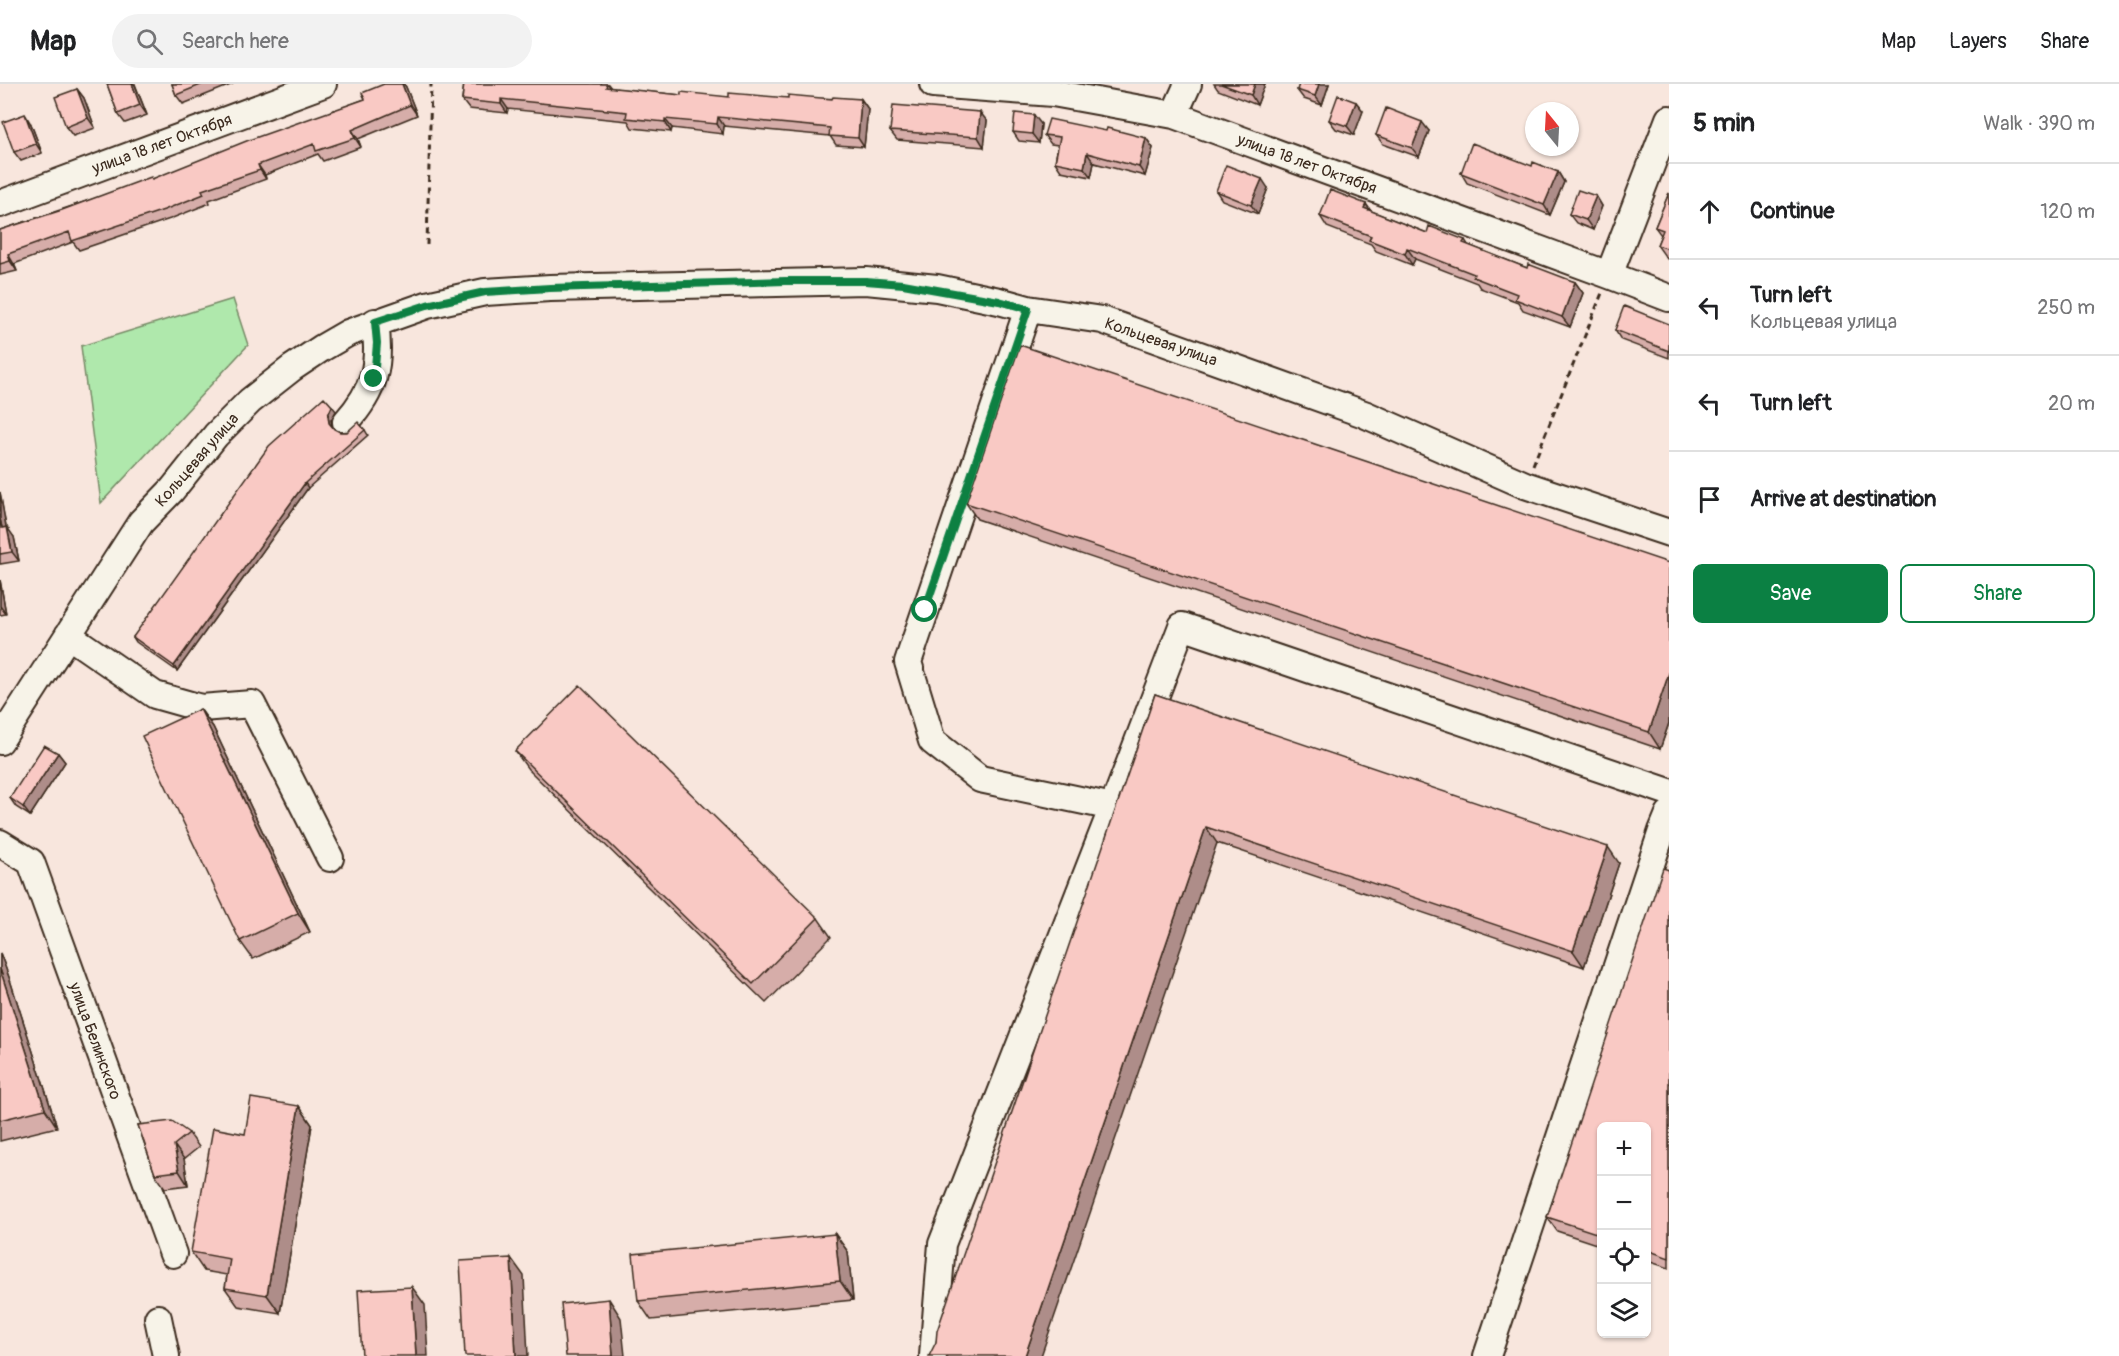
<!DOCTYPE html>
<meta charset="utf-8">
<style>
body{margin:0;font-family:Pangolin,sans-serif;background:#f2f2f2;color:#202124}
.controls{position:absolute;right:18px;bottom:18px;display:grid;overflow:hidden;border-radius:9px;box-shadow:0 2px 4px #0004}
.controls button{width:54px;height:54px;display:grid;place-items:center;padding:0;border:0;border-bottom:2px solid #e0e0e0;background:#fff;color:#202124;font:30px sans-serif}
.compass{position:absolute;left:1525px;top:18px;width:54px;height:54px;border-radius:50%;background:#fff;box-shadow:0 2px 4px #0004;rotate:342deg}
.stop{position:absolute;width:18px;height:18px;margin:-14px;border:4px solid #0b8043;border-radius:50%;background:#fff}
.stop.end{background:#0b8043;border-color:#fff;box-shadow:0 2px 6px #0008}
.list{margin:0;padding:0;list-style:none}
h2{display:flex;justify-content:space-between;align-items:center;height:78px;margin:0;padding:0 24px;font-size:26px}
h2 small{font-size:20px;font-weight:400;color:#757577}
.list li{display:grid;grid-template-columns:39px 1fr auto;gap:18px;align-items:center;box-sizing:border-box;height:96px;padding:0 24px;border-top:2px solid #e0e0e0}
.list b{display:block;font-size:22px;white-space:nowrap}
.list p{margin:0;font-size:20px;white-space:nowrap;color:#757577}
.list em{font-size:20px;font-style:normal;color:#757577}
.actions{display:flex;gap:12px;padding:18px 24px}
.actions a{flex:1;padding:14px 0;border:2px solid #0b8043;border-radius:9px;text-align:center;font-size:21px;color:#0b8043}
.actions .main{background:#0b8043;color:#fff}
.icon{flex:none;width:33px;height:33px;fill:none;stroke:currentColor;stroke-width:2;stroke-linecap:round;stroke-linejoin:round}
.map{position:relative;flex:none;width:1669px;height:1272px;overflow:hidden}
header{display:flex;align-items:center;gap:36px;box-sizing:border-box;height:84px;padding:0 30px;background:#fff;border-bottom:2px solid #e0e0e0}
header strong{font-size:28px}
nav{display:flex;gap:33px;margin-inline-start:auto;font-size:21px}
.search{width:420px;height:54px;background:#f2f2f2;display:flex;align-items:center;gap:15px;box-sizing:border-box;padding:0 21px;border-radius:33px;color:#757577;font-size:22px}
main{display:flex}
aside{flex:1;background:#fff}
.map>svg:first-child{display:block}
.green{fill:#afe8ac;stroke:#758965;stroke-width:1.5}
.lines{fill:none;stroke-linecap:round;stroke-linejoin:round}
.minor-casing{stroke:#3b2a1e;stroke-width:30}
.path{stroke:#3b2a1e;stroke-width:3;stroke-dasharray:6 4.5;stroke-linecap:butt}
.minor{stroke:#f7f3e8;stroke-width:26}
.wall{fill:#d6ada9;stroke:#3b2a1e;stroke-width:1.5}
.shaded-wall{fill:#ae8d89;stroke:#3b2a1e;stroke-width:1.5}
.building{fill:#f9c9c4;stroke:#3b2a1e;stroke-width:1.5}
.route{stroke:#0b8043;stroke-width:8}
.labels{text-anchor:middle;dominant-baseline:central;stroke-width:4.5;stroke-linejoin:round;paint-order:stroke}
.street-label{font-size:16px;fill:#3b2a1e;stroke:#f7f3e8}
</style>
<header>
<strong>Map</strong>
<div class="search"><svg class="icon" aria-label="search" viewBox="0 0 24 24"><circle cx="10" cy="10" r="6"/><path d="M15 15l6 6"/></svg>Search here</div>
<nav><a>Map</a><a>Layers</a><a>Share</a></nav>
</header>
<main>
<div class="map">
<svg width="1669" height="1272" viewBox="0 0 1669 1272">
<rect width="100%" height="100%" fill="#f8e6dd"/>
<filter id="ink" filterUnits="userSpaceOnUse"><feTurbulence type="fractalNoise" baseFrequency=".0167" numOctaves="2"/><feDisplacementMap in="SourceGraphic" scale="12" xChannelSelector="R" yChannelSelector="G"/><feConvolveMatrix kernelMatrix="1 2 1 2 8 2 1 2 1" color-interpolation-filters="sRGB"/></filter>
<g filter="url(#ink)">
<path class="green" d="M233,215L248,261L101,419L81,262Z"/>
<g class="lines">
<defs>
<path id="minor" d="M933,0L1053,9L1174,31L1609,191L1669,214
M1174,31L1188,0
M0,120L323,0
M1609,191L1669,35
M1028,225L908,578L932,657L980,695L1113,723L1182,542L1669,708
M346,338C375,306 381,281 375,238
M68,551L155,611L201,624L252,620L330,774
M0,657L141,438L172,406L216,351L250,317L292,284L322,264L348,249L427,221L485,208L550,204L866,197L937,204L999,217L1028,225L1102,236L1364,330L1525,401L1669,449
M0,759L31,778L173,1170
M158,1234L166,1272
M933,1272L942,1160L1113,723
M1487,1272L1662,747L1669,730"/>
</defs>
<use href="#minor" class="minor-casing"/>
<path class="path" d="M427,161L431,0
M1533,381L1602,209"/>
<use href="#minor" class="minor"/>
</g>
<path class="wall" d="M107,0H135L147,31L125,39L118,30Z
M172,0H233L183,20L176,11Z
M384,0H404L406,3L417,31L358,55L361,63L323,77L318,70L265,91L266,95L209,116L210,119L170,135L79,166L73,158L14,180L17,187L0,191V146L153,95L365,15Z
M464,0H608L611,4L681,11L729,13L861,15L868,25L864,63L836,61L830,52L724,42L723,50L672,44L671,48L632,44L628,37L508,25L507,29L469,25L462,16Z
M1214,0H1265L1257,21L1218,6Z
M1329,0L1322,21L1304,15L1297,6Z
M77,5L84,14L95,44L73,52L66,43Z
M1356,18L1363,27L1354,51L1336,45L1329,36Z
M987,37L984,63L897,56L890,47Z
M31,40L42,69L21,77L14,68Z
M1041,40L1039,59L1019,57L1013,48Z
M1106,47L1146,54L1153,64L1145,92L1094,79L1091,93L1061,87L1055,78L1058,61L1051,60L1044,51Z
M1429,47L1419,73L1383,60L1376,51Z
M1532,82L1558,88L1564,98L1550,131L1467,99L1461,89Z
M1268,104L1258,130L1222,116L1216,107Z
M1669,109V176L1667,175L1657,161L1661,151L1655,143Z
M1596,112L1602,122L1593,146L1576,139L1569,130Z
M1366,120L1371,127L1427,149L1465,156L1468,161L1527,184L1575,198L1583,209L1570,243L1523,226L1518,218L1480,204L1477,199L1415,175L1412,181L1376,167L1371,160L1327,143L1320,132Z
M1669,240V274L1621,256L1615,246Z
M336,327L331,336L332,343L334,345L340,348L365,346L368,351L308,404L177,587L136,558L133,553Z
M0,408L6,444L14,453L19,477L0,480Z
M966,419L1669,479V639L1660,665L977,435Z
M0,496L6,530L0,531Z
M1155,610L1619,779L1584,883L1217,759L936,1258Z
M200,625L213,643L310,848L253,875L240,857Z
M515,667L818,834L831,853L766,919L528,685Z
M58,669L65,678L30,732L16,723L10,714Z
M1669,786V1184L1647,1177V1042H1602V1162L1557,1147L1547,1133Z
M0,869L10,896L57,1043L0,1057Z
M299,1022L312,1041L280,1229L238,1222L225,1204L227,1191L204,1187L191,1168L245,1050Z
M138,1041L189,1049L199,1063L184,1075L188,1101L165,1104L155,1090Z
M835,1150L848,1168L853,1216L651,1236L638,1217Z"/>
<path class="shaded-wall" d="M132,0H135V1L147,31L140,21Z
M402,0H404L406,3L417,31L410,21Z
M1255,0H1265L1257,21L1251,11Z
M1319,0H1329L1322,21L1315,12Z
M77,5L84,14L95,44L88,34Z
M501,15L508,25L507,29L501,20Z
M861,15L868,25L864,63L858,54Z
M1356,18L1363,27L1354,51L1347,42Z
M980,28L987,37L984,63L978,53Z
M25,30L31,40L42,69L36,60Z
M1034,31L1041,40L1039,59L1032,50Z
M718,33L724,42L723,50L717,40Z
M665,35L672,44L671,48L665,38Z
M1422,38L1429,47L1419,73L1412,64Z
M352,46L358,55L361,63L355,54Z
M1146,54L1153,64L1145,92L1139,83Z
M1087,69L1094,79L1091,93L1084,84Z
M258,81L265,91L266,95L260,86Z
M1558,88L1564,98L1550,131L1544,121Z
M1262,95L1268,104L1258,130L1251,121Z
M1596,112L1602,122L1593,146L1586,136Z
M1366,120L1373,131L1364,124Z
M1407,164L1415,175L1412,181L1405,170Z
M8,170L14,180L17,187L10,177Z
M1575,198L1583,209L1570,243L1562,233Z
M332,322L336,327L331,336L332,344L329,339L328,331Z
M305,399L308,404L177,587L174,582Z
M0,408L8,454L2,444L0,435Z
M7,443L14,453L19,477L12,468Z
M0,496L6,530L0,522Z
M1669,589V639L1660,665L1649,648Z
M200,625L213,643L310,848L298,829Z
M58,669L65,678L30,732L23,723Z
M1206,743L1217,759L1041,1272H1025Z
M1608,763L1619,779L1584,883L1573,867Z
M0,869L10,896L57,1043L45,1025L0,885Z
M299,1022L312,1041L280,1229L267,1211Z
M174,1061L184,1075L188,1101L179,1087Z
M835,1150L848,1168L853,1216L840,1197Z
M511,1174L524,1192L528,1272H516Z
M412,1203L425,1221L428,1272H416Z
M609,1215L621,1234L625,1272H613Z"/>
<path class="building" d="M107,0H132L140,21L118,30Z
M172,0H203L176,11Z
M384,0H402L410,21L352,46L355,54L316,67L314,60L258,81L260,86L202,106L204,110L164,126L72,157L69,148L8,170L10,177L0,180V146L62,126L151,93L152,95L249,56L365,15L362,9Z
M464,0H607L606,3L681,11V8L729,13V9L788,14V11L832,15L833,13L861,15L858,54L829,52L830,44L718,33L717,40L665,35V38L626,34L627,28L501,15V20L462,16Z
M1221,0H1255L1251,11Z
M1299,0H1319L1315,12L1297,6Z
M77,5L88,34L66,43L55,13Z
M1338,11L1356,18L1347,42L1329,36Z
M893,21L980,28L978,53L890,47Z
M1386,24L1422,38L1412,64L1376,51Z
M1015,29L1034,31L1032,50L1013,48Z
M25,30L36,60L14,68L3,38Z
M1049,35L1106,47L1107,44L1146,54L1139,83L1087,69L1084,84L1055,78L1060,53L1044,51Z
M1472,59L1532,82L1533,78L1558,88L1544,121L1461,89Z
M1226,81L1262,95L1251,121L1216,107Z
M1330,106L1366,120L1364,124L1427,149L1429,142L1465,156L1463,159L1527,184L1528,180L1575,198L1562,233L1515,215L1517,210L1473,193L1474,190L1407,164L1405,170L1369,156L1371,152L1320,132Z
M1578,106L1596,112L1586,136L1569,130Z
M1669,109V165L1657,161L1663,146L1655,143Z
M1624,222L1669,240V267L1615,246Z
M1020,261L1669,479V589L1649,648L966,419Z
M324,313L332,322L328,331L329,339L334,345L340,348H347L358,338L365,346L305,399L174,582L133,553L269,362Z
M0,435L2,444L7,443L12,468L0,470Z
M580,601L818,834L753,900L515,667Z
M1155,610L1608,763L1573,867L1206,743L1025,1272H929L936,1258L937,1247Z
M200,625L298,829L240,857L142,652Z
M44,661L58,669L23,723L10,714Z
M1663,784L1669,786V1174L1647,1166V1042H1602V1151L1547,1133Z
M0,885L45,1025L0,1036Z
M251,1014L299,1022L267,1211L225,1204L230,1175L191,1168L213,1044L245,1050Z
M172,1037L189,1049L174,1061L179,1087L155,1090L138,1041Z
M835,1150L840,1197L638,1217L633,1170Z
M511,1174L516,1272H465L460,1177Z
M412,1203L416,1272H362L358,1206Z
M609,1215L613,1272H566L561,1220Z"/>
</g>
<g class="lines" filter="url(#ink)">
<path class="route" d="M374,295L377,259L375,238L427,221L485,208L550,204L785,197H866L903,200L999,217L1028,225L925,526"/>
</g>
<g class="labels">
<g class="street-label">
<text transform="translate(162 60) rotate(-20)">улица 18 лет Октября</text>
<text transform="translate(1307 80) rotate(20)">улица 18 лет Октября</text>
<text transform="translate(1161 258) rotate(19)">Кольцевая улица</text>
<text transform="translate(197 376) rotate(-49)">Кольцевая улица</text>
<text transform="translate(95 957) rotate(70)">улица Белинского</text>
</g>
</g>
</svg>
<div class="controls">
<button>+</button>
<button>−</button>
<button><svg class="icon" aria-label="locate" viewBox="0 0 24 24"><circle cx="12" cy="12" r="6"/><path d="M12 2v4M12 18v4M2 12h4M18 12h4"/></svg></button>
<button><svg class="icon" aria-label="layers" viewBox="0 0 24 24"><path d="M12 4l9 5-9 5-9-5zM3 14l9 5 9-5"/></svg></button>
</div>
<svg class="compass" viewBox="-18 -18 36 36"><path d="M0-13l5 13h-10z" fill="#e53935"/><path d="M0 13l5-13h-10z" fill="#757577"/></svg>
<div class="stop" style="left:925px;top:526px"></div>
<div class="stop end" style="left:374px;top:295px"></div>
</div>
<aside>
<h2>5 min<small>Walk · 390 m</small></h2>
<ul class="list">
<li><svg class="icon" aria-label="ahead" viewBox="0 0 24 24"><path d="M12 20V5M6 11l6-6 6 6"/></svg><div><b>Continue</b></div><em>120 m</em></li>
<li><svg class="icon" aria-label="left" viewBox="0 0 24 24"><path d="M17 20v-9H6M10 6l-5 5 5 5"/></svg><div><b>Turn left</b><p>Кольцевая улица</p></div><em>250 m</em></li>
<li><svg class="icon" aria-label="left" viewBox="0 0 24 24"><path d="M17 20v-9H6M10 6l-5 5 5 5"/></svg><div><b>Turn left</b></div><em>20 m</em></li>
<li><svg class="icon" aria-label="arrive" viewBox="0 0 24 24"><path d="M6 21V4h12l-3 4 3 4H6"/></svg><div><b>Arrive at destination</b></div></li>
</ul>
<div class="actions"><a class="main">Save</a><a>Share</a></div>
</aside>
</main>
